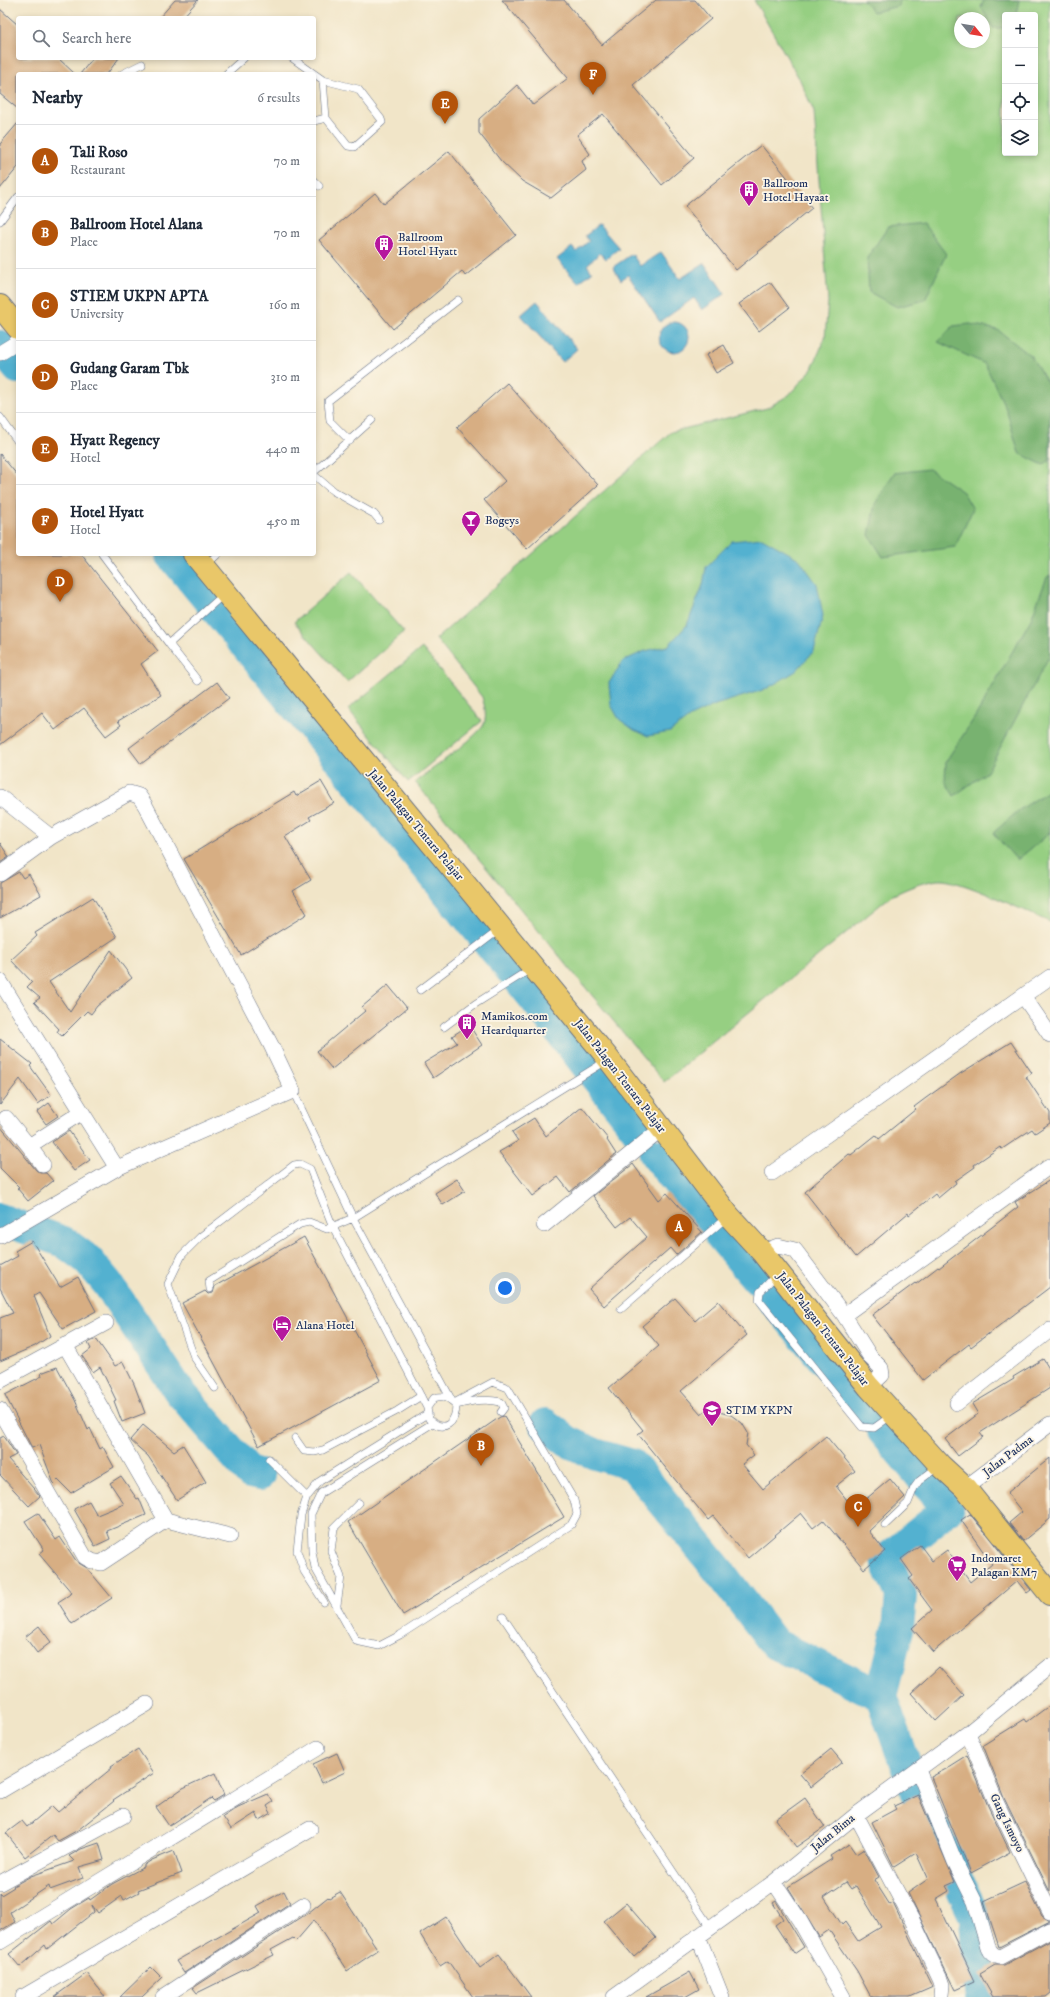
<!DOCTYPE html>
<meta charset="utf-8">
<style>
body{margin:0;font-family:"IM FELL DW Pica",serif;background:#f6f6f7;color:#1f2937}
.controls{position:absolute;right:12px;top:12px;display:grid;overflow:hidden;border-radius:4px;box-shadow:0 2px 6px #0003}
.controls button{width:36px;height:36px;display:grid;place-items:center;padding:0;border:0;border-bottom:1px solid #e0e1e3;background:#fff;color:#1f2937;font:20px sans-serif}
.compass{position:absolute;left:954px;top:12px;width:36px;height:36px;border-radius:50%;background:#fff;box-shadow:0 2px 6px #0003;rotate:120deg}
.you{position:absolute;left:505px;top:1288px;width:14px;height:14px;margin:-10px;border:3px solid #fff;border-radius:50%;background:#1a73e8;box-shadow:0 0 0 6px #1a73e833}
.badge{display:grid;place-items:center;width:26px;height:26px;border-radius:50%;background:#b45309;color:#fff;font-size:13px;font-weight:700}
.pin{position:absolute;translate:-50% -33px;filter:drop-shadow(0 1px 2px #0008)}
.pin::after{content:'';position:absolute;top:21px;width:14px;height:12px;background:inherit;clip-path:polygon(0 0,100% 0,50% 100%)}
.list{margin:0;padding:0;list-style:none}
h2{display:flex;justify-content:space-between;align-items:center;height:52px;margin:0;padding:0 16px;font-size:17px}
h2 small{font-size:13px;font-weight:400;color:#747a83}
.list li{display:grid;grid-template-columns:26px 1fr auto;gap:12px;align-items:center;box-sizing:border-box;height:72px;padding:0 16px;border-top:1px solid #e0e1e3}
.list b{display:block;font-size:15px;white-space:nowrap}
.list p{margin:0;font-size:13px;white-space:nowrap;color:#747a83}
.list em{font-size:13px;font-style:normal;color:#747a83}
.icon{flex:none;width:22px;height:22px;fill:none;stroke:currentColor;stroke-width:2;stroke-linecap:round;stroke-linejoin:round}
.map{position:relative;flex:none;width:1050px;height:1997px;overflow:hidden}
.search{position:absolute;background:#fff;box-shadow:0 2px 6px #0003;left:16px;top:16px;width:300px;height:44px;display:flex;align-items:center;gap:10px;box-sizing:border-box;padding:0 14px;border-radius:4px;color:#747a83;font-size:15px}
.panel{position:absolute;background:#fff;box-shadow:0 2px 6px #0003;left:16px;top:72px;width:300px;height:484px;border-radius:4px}
.map>svg:first-child{display:block}
.green{fill:#96cf82;stroke:#587f70;fill-rule:evenodd}
.forest{fill:#78b270;stroke:#4a7067}
.water{fill:#52b1d0;stroke:#367097}
.lines{fill:none;stroke-linecap:round;stroke-linejoin:round}
.river{stroke:#52b1d0;stroke-width:32}
.building{fill:#d7ae83;fill-rule:evenodd}
.service-casing{stroke:#666f83;stroke-width:8}
.minor-casing{stroke:#666f83;stroke-width:16}
.primary-casing{stroke:#666f83;stroke-width:24}
.service{stroke:#fff;stroke-width:7}
.minor{stroke:#fff;stroke-width:15}
.primary{stroke:#e9c769;stroke-width:22}
.labels{text-anchor:middle;dominant-baseline:central;stroke-width:3.5;stroke-linejoin:round;paint-order:stroke}
.poi-label{font-size:12px;fill:#1b2f5e;stroke:#fcf5e5;text-anchor:start}
.street-label{font-size:12px;fill:#1b2f5e;stroke:#fcf5e5}
</style>
<div class="map">
<svg width="1050" height="1997" viewBox="0 0 1050 1997">
<rect width="100%" height="100%" fill="#fcf5e5"/>
<filter id="ink" filterUnits="userSpaceOnUse"><feTurbulence type="fractalNoise" baseFrequency=".025" numOctaves="2"/><feDisplacementMap in="SourceGraphic" scale="8" xChannelSelector="R" yChannelSelector="G"/><feConvolveMatrix kernelMatrix="1 2 1 2 8 2 1 2 1" color-interpolation-filters="sRGB"/></filter>
<filter id="wash" filterUnits="userSpaceOnUse"><feTurbulence type="fractalNoise" baseFrequency=".012" numOctaves="4" result="noise"/><feDisplacementMap in="SourceGraphic" scale="16" xChannelSelector="R" yChannelSelector="G"/><feGaussianBlur stdDeviation="0.9" result="paint"/><feColorMatrix in="noise" values="0 0 0 0 0 0 0 0 0 0 0 0 0 0 0 0 0 1.4 0 .05"/><feComposite in="paint" operator="in"/></filter>
<g filter="url(#wash)">
<rect width="100%" height="100%" fill="#f1e5c8"/>
<path class="green" d="M754,0H1050V922C1025,912 960,878 938,880C921,882 906,889 891,896L664,1082L415,782C428,772 479,736 484,724C487,715 485,707 482,697L436,639L671,432L767,408L789,395L812,369L825,338L828,301L814,112L800,80ZM1005,15H1035V153H1005ZM960,18H984V42H960Z
M351,572L404,632L347,682L294,622Z
M422,648L482,721L408,782L348,709Z"/>
<path class="forest" d="M863,0H900L899,6L873,12Z
M984,0H1019L1016,15H1005V28H993L981,7Z
M923,223L946,254L925,300L897,307L869,292L867,258L888,227Z
M970,324L998,330L1031,356L1050,387V460L1043,465L1019,453L1006,409L985,364L938,342L953,326Z
M929,469L963,492L973,509L955,547L883,557L869,535L875,504L894,473Z
M1050,575V655L987,772L954,796L945,781L946,761L975,717L1031,619L1047,577Z
M1050,790V833L1017,860L993,833L1019,810Z"/>
<path class="water" d="M599,225L619,248L606,259L600,253L587,265L592,272L578,283L557,259L572,247L576,252L589,241L585,236Z
M661,252L680,279L704,263L725,294L702,310L694,298L660,322L628,275L621,280L613,267L632,254L640,266Z
M537,301L577,349L562,362L521,315Z
M659 337a15 15 0 1 1 30 0a15 15 0 1 1-30 0Z
M762,538L799,559L817,584L823,616L814,651L796,671L766,689L715,705L690,717L670,732L648,736L634,730L619,719L611,705L609,683L623,661L645,651L668,646L687,625L703,585L706,567L732,541Z"/>
<g class="lines">
<path class="river" d="M0,346L18,368
M171,554L530,993L641,1135
M655,1154L709,1222
M0,1219L64,1242L88,1260L108,1284L179,1391L250,1473L259,1475
M720,1235L757,1279
M769,1295L871,1416
M545,1424L567,1441L595,1454L633,1465L719,1571L775,1644L881,1696
M883,1431L948,1509L886,1560L901,1595L898,1629L881,1696L913,1785L975,1917L980,1992L984,1997"/>
</g>
<g id="blocks">
<path class="building" d="M175,0H198L182,18H159Z
M502,0H564L602,45L656,0H695L711,19L633,85L694,158L662,185L603,114L577,135L590,154L582,161L586,170L551,198L522,181L501,161L479,133V119L517,85L533,105L568,78Z
M0,9L18,25V58H58L75,74H18V109L0,94Z
M93,58H119L107,74H80Z
M18,123V167L0,189V144Z
M761,145L812,208L736,270L685,206Z
M449,151L516,235L465,276L462,271L393,329L319,240L375,193L384,204Z
M770,282L789,308L759,331L739,304Z
M724,345L734,363L716,373L706,355Z
M507,383L598,485L527,549L484,500L505,481L457,427Z
M0,454L18,476V554H81L158,651L141,664L161,695L118,721L121,725L106,736L84,708L55,730L42,713L0,745Z
M217,682L229,698L141,764L129,748Z
M321,781L334,803L309,817L311,820L285,836L311,880L293,891L307,914L241,955L184,859L294,792L296,796Z
M0,843L9,857L0,863Z
M19,872L23,878L29,874L41,895L0,918V883Z
M93,897L117,937L49,982L70,1012L111,950L132,978L97,1006L91,1014L87,1011L62,1036L57,1032L59,1029L34,1002L40,998L27,987L32,982L11,960L37,936L35,933Z
M388,985L407,1008L332,1069L317,1051L365,1011L362,1007Z
M469,1025L482,1045L433,1078L424,1063L457,1043L452,1036Z
M0,1039L32,1064L30,1066L51,1095L38,1104L20,1079L0,1105Z
M1011,1042L1032,1073L1026,1077L1050,1113V1123L1035,1133L1032,1129L1002,1149L1000,1147L974,1165L975,1167L955,1181L956,1183L938,1198L935,1194L909,1215L908,1213L856,1257L805,1192L849,1154L851,1155L876,1135L879,1139L916,1109L914,1107L926,1098L961,1073Z
M49,1103L58,1116L46,1124L37,1112Z
M582,1107L608,1139L607,1140L616,1154L570,1192L558,1177L533,1196L499,1152L518,1141L512,1132L534,1118L546,1136Z
M0,1126L36,1170L40,1173H46L53,1181L28,1201L17,1188L19,1187L0,1168Z
M69,1131L90,1160L74,1171L52,1142Z
M633,1164L659,1200L667,1193L702,1232L676,1255L670,1248L604,1306L589,1289L647,1237L630,1217L617,1227L593,1196Z
M457,1179L465,1191L443,1205L435,1193Z
M1050,1180V1287L971,1347L969,1344L923,1380L872,1315L915,1283L916,1284L938,1267L939,1268L1018,1207L1015,1202Z
M304,1237L381,1380L259,1446L182,1303L205,1291L208,1294L213,1293L215,1286Z
M32,1241L60,1287L78,1277L96,1311L63,1329L39,1293L34,1296L50,1336L35,1346L0,1361V1318L13,1313L0,1288V1266L18,1256L15,1251Z
M675,1298L695,1321L718,1301L747,1335L681,1391L701,1414L712,1405L719,1412L731,1415L742,1423L748,1433L746,1445L754,1455L742,1464L763,1489L826,1436L855,1471L836,1486L854,1509L890,1479L905,1497L869,1531L885,1551L864,1569L823,1520L813,1528L801,1513L748,1558L713,1516L708,1520L638,1434L643,1430L609,1388L659,1346L642,1326Z
M96,1339L115,1366L123,1362L134,1384L145,1413L122,1422L114,1401L116,1400L100,1367L93,1372L82,1356L91,1349L88,1343Z
M1043,1359L1050,1370V1388L980,1433L983,1437L958,1456L945,1439L978,1414L972,1404L1014,1379L1013,1377Z
M57,1367L75,1400L88,1430L90,1428L100,1449L103,1447L114,1467L71,1493L58,1480L54,1484L39,1445L32,1448L5,1395L42,1376L41,1373Z
M504,1416L564,1517L403,1615L348,1522L500,1417Z
M143,1425L174,1451L183,1445L206,1482L177,1500L148,1456L130,1440Z
M4,1436L16,1455L8,1459L40,1496L29,1506L0,1475V1438Z
M1050,1458V1519L1023,1541L1009,1523L1022,1512L1007,1493Z
M121,1476L137,1499L139,1498L146,1515L107,1531L110,1539L95,1546L74,1509L89,1501L97,1515L124,1504L110,1483Z
M38,1513L56,1540L60,1537L77,1562L87,1568L112,1598L72,1624L58,1602L72,1593L39,1554L44,1550L25,1521Z
M970,1514L1031,1590L1027,1593L1017,1581L933,1652L912,1628L932,1610L909,1579L913,1576L901,1559L920,1545L932,1561L947,1550L970,1582L992,1564L961,1520Z
M39,1626L51,1642L37,1653L25,1637Z
M939,1667L964,1695L936,1721L911,1693Z
M1050,1705V1892L1004,1798L983,1745L1025,1719L1027,1722Z
M138,1749L154,1773L113,1800L114,1801L78,1830L58,1841L53,1835L25,1857L6,1833L22,1821L27,1827L52,1806L58,1812L112,1768L111,1766Z
M831,1749L842,1762L811,1787L800,1774Z
M337,1753L345,1772L322,1783L313,1764Z
M967,1755L988,1806L1010,1852L971,1873L931,1777L948,1768V1767Z
M215,1773L224,1795L214,1801L211,1798L169,1826L156,1807L183,1788Z
M268,1794L273,1802L267,1806L271,1813L259,1820L256,1813L231,1829L223,1817L238,1807Z
M918,1795L955,1882L946,1886L949,1891L936,1899L975,1981L955,1990L908,1893L928,1879L916,1853L894,1867L872,1822L896,1809L894,1806Z
M805,1798L825,1827L796,1847L776,1819Z
M99,1843L104,1860L79,1867L83,1878L50,1890L49,1886L10,1912L15,1922L0,1931V1893L1,1895L14,1887L13,1886L31,1876L74,1861L69,1856L81,1849Z
M849,1844L856,1854L864,1849L879,1877L874,1880L890,1905L893,1903L933,1987L910,1997H871L857,1971L829,1930L819,1937L788,1887L832,1859L830,1856ZM846,1882L851,1889L856,1886L881,1927L858,1941L845,1922L842,1925L824,1897Z
M174,1851L182,1873L138,1890L139,1892L124,1900L122,1896L98,1913L92,1905L94,1912L47,1949L45,1945L20,1967L9,1954L51,1921L53,1924L71,1909L89,1898L90,1900L112,1884L144,1867V1865L152,1860Z
M1025,1882L1042,1916L1050,1921L999,1947L984,1901Z
M284,1891L290,1903L184,1973L176,1961L261,1913L257,1906Z
M340,1892L378,1950L347,1971L314,1920L296,1941L293,1938L271,1950L274,1955L197,1993L193,1988L308,1913L328,1897L329,1898Z
M776,1901L804,1947L794,1954L775,1925L783,1919L773,1903Z
M626,1903L656,1938L634,1957L604,1921Z
M446,1917L480,1968L499,1954L531,1997H473L448,1961L440,1966L420,1934Z
M1050,1940V1993L1045,1997H993L980,1974L995,1965H1004Z
M151,1967L162,1978L142,1997H120Z
M690,1972L699,1989L685,1997H646Z
M87,1973L105,1997H54Z"/>
</g>
</g>
<g filter="url(#ink)">
<use href="#blocks" fill-opacity="0" stroke="#666f83" stroke-width="1"/>
<g class="lines">
<defs>
<path id="service" d="M292,58L323,80L358,89L381,119L382,122L354,147L348,146L326,118L314,121
M122,74L142,64
M226,74L244,58
M323,80L326,118
M314,181L319,186
M0,221L18,197
M0,417L18,442
M350,441L330,421L328,401L458,300
M314,472L372,420
M314,475L333,491L374,514L379,520
M102,554L169,644L224,594
M206,565L218,554
M169,644L198,681
M420,990L499,930
M444,1027L475,1004L532,968
M293,1091L353,1218L451,1399
M776,1275L760,1292L759,1300L862,1427L874,1428L892,1415
M210,1289L209,1281L300,1224L309,1222L327,1229L353,1218L598,1066L606,1059
M621,1309L727,1217
M215,1388L194,1357L168,1284L182,1255L200,1237L294,1165L300,1164L310,1169L333,1227L427,1408L429,1419C444,1434 456,1423 456,1405C449,1398 444,1395 434,1398L427,1408
M456,1405C472,1401 485,1398 501,1402L504,1408L501,1412
M433,1423L321,1493L311,1514L312,1551L315,1568L356,1641L379,1646L400,1635L571,1525L577,1514L574,1500L508,1388L493,1382L454,1403
M295,1438L304,1451L314,1452L323,1450L397,1411L421,1396
M269,1459L307,1497
M885,1525L908,1503L914,1488L919,1481L939,1466
M324,1602L304,1571L297,1551L301,1515L307,1497L320,1481L427,1414
M337,1605L341,1577L331,1551L334,1528L359,1503
M503,1617L710,1927"/>
<path id="minor" d="M0,353L18,342
M0,797L51,837L129,793L139,796L145,805L271,1045L293,1091L117,1168L0,1236
M0,874L51,837
M0,981L117,1168
M1024,997L1050,1035
M6,1118L29,1146
M43,1165L29,1146L82,1112
M772,1173L1050,977
M544,1225L661,1129
M762,1252L778,1246L795,1250L844,1315L871,1358L881,1368L882,1375L869,1387
M844,1315L1050,1166
M65,1345L166,1520L230,1536
M0,1381L106,1323
M957,1403L1050,1330
M0,1410L85,1557L92,1561L101,1563L166,1520
M965,1488L1050,1424
M968,1733L996,1802L1050,1912
M918,1770L955,1862L975,1902L988,1947C991,1953 994,1956 1000,1957L1050,1930
M0,1791L147,1704
M856,1815L912,1920L940,1979L942,1985L941,1995
M774,1882L800,1921L843,1997
M0,1883L123,1816
M698,1936L722,1997
M0,1942L318,1748
M23,1997L310,1829
M163,1997L303,1905
M614,1997L774,1882L856,1815L968,1733L1050,1666"/>
<path id="primary" d="M0,306L18,328
M194,554L607,1057L729,1216L762,1252L869,1387L940,1465L965,1488L1050,1594"/>
</defs>
<use href="#service" class="service-casing"/>
<use href="#minor" class="minor-casing"/>
<use href="#primary" class="primary-casing"/>
<use href="#service" class="service"/>
<use href="#minor" class="minor"/>
<use href="#primary" class="primary"/>
</g>
</g>
<defs>
<symbol id="building-pin" viewBox="-11 -11 22 30"><path d="M0 17L-7.5 6A9.5 9.5 0 1 1 7.5 6Z" fill="#b5179e" stroke="#fcf5e5"/><path d="M-4-6H4V6H1V3H-1V6H-4ZM-2.5-4.3h1.7v1.8h-1.7ZM.8-4.3h1.7v1.8H.8ZM-2.5-1h1.7V.8h-1.7ZM.8-1h1.7V.8H.8Z" fill="#fff"/></symbol>
<symbol id="bar-pin" viewBox="-11 -11 22 30"><path d="M0 17L-7.5 6A9.5 9.5 0 1 1 7.5 6Z" fill="#b5179e" stroke="#fcf5e5"/><path d="M-6-5H6L.8 .8V4.5H3.5V6h-7V4.5H-.8V.8Z" fill="#fff"/></symbol>
<symbol id="hotel-pin" viewBox="-11 -11 22 30"><path d="M0 17L-7.5 6A9.5 9.5 0 1 1 7.5 6Z" fill="#b5179e" stroke="#fcf5e5"/><path d="M-6-4.5h1.5V1H6V5H4.5V3h-9V5H-6ZM-4 0a1.8 1.8 0 1 1 3.6 0ZM.5 0V-2.5h3Q6-2.5 6 0Z" fill="#fff"/></symbol>
<symbol id="university-pin" viewBox="-11 -11 22 30"><path d="M0 17L-7.5 6A9.5 9.5 0 1 1 7.5 6Z" fill="#b5179e" stroke="#fcf5e5"/><path d="M0-5L7-2L0 1L-7-2ZM-4 1L0 2.5L4 1V4Q0 6-4 4Z" fill="#fff"/></symbol>
<symbol id="supermarket-pin" viewBox="-11 -11 22 30"><path d="M0 17L-7.5 6A9.5 9.5 0 1 1 7.5 6Z" fill="#b5179e" stroke="#fcf5e5"/><path d="M-6-5.5h2.5l.6 2H6L4.5 2H-2.5L-4.4-4H-6ZM-1.5 3.2a1.3 1.3 0 1 0 .1 0ZM3 3.2a1.3 1.3 0 1 0 .1 0Z" fill="#fff"/></symbol>
</defs>
<g fill-rule="evenodd">
<use href="#building-pin" x="738" y="179" width="22" height="30"/>
<use href="#building-pin" x="373" y="233" width="22" height="30"/>
<use href="#bar-pin" x="460" y="509" width="22" height="30"/>
<use href="#building-pin" x="456" y="1012" width="22" height="30"/>
<use href="#hotel-pin" x="271" y="1314" width="22" height="30"/>
<use href="#university-pin" x="701" y="1399" width="22" height="30"/>
<use href="#supermarket-pin" x="946" y="1554" width="22" height="30"/>
</g>
<g class="labels">
<g class="poi-label">
<text x="763" y="183">Ballroom<tspan x="763" dy="14">Hotel Hayaat</tspan></text>
<text x="398" y="237">Ballroom<tspan x="398" dy="14">Hotel Hyatt</tspan></text>
<text x="485" y="520">Bogeys</text>
<text x="481" y="1016">Mamikos.com<tspan x="481" dy="14">Heardquarter</tspan></text>
<text x="296" y="1325">Alana Hotel</text>
<text x="726" y="1410">STIM YKPN</text>
<text x="971" y="1558">Indomaret<tspan x="971" dy="14">Palagan KM7</tspan></text>
</g>
<g class="street-label">
<text transform="translate(416 825) rotate(50)">Jalan Palagan Tentara Pelajar</text>
<text transform="translate(620 1076) rotate(52)">Jalan Palagan Tentara Pelajar</text>
<text transform="translate(823 1329) rotate(52)">Jalan Palagan Tentara Pelajar</text>
<text transform="translate(1008 1456) rotate(-37)">Jalan Padma</text>
<text transform="translate(1007 1823) rotate(64)">Gang Ismoyo</text>
<text transform="translate(833 1833) rotate(-39)">Jalan Bima</text>
</g>
</g>
</svg>
<div class="controls">
<button>+</button>
<button>−</button>
<button><svg class="icon" aria-label="locate" viewBox="0 0 24 24"><circle cx="12" cy="12" r="6"/><path d="M12 2v4M12 18v4M2 12h4M18 12h4"/></svg></button>
<button><svg class="icon" aria-label="layers" viewBox="0 0 24 24"><path d="M12 4l9 5-9 5-9-5zM3 14l9 5 9-5"/></svg></button>
</div>
<svg class="compass" viewBox="-18 -18 36 36"><path d="M0-13l5 13h-10z" fill="#e53935"/><path d="M0 13l5-13h-10z" fill="#747a83"/></svg>
<div class="you"></div>
<div class="pin badge" style="left:679px;top:1247px">A</div>
<div class="pin badge" style="left:481px;top:1466px">B</div>
<div class="pin badge" style="left:858px;top:1527px">C</div>
<div class="pin badge" style="left:60px;top:602px">D</div>
<div class="pin badge" style="left:445px;top:124px">E</div>
<div class="pin badge" style="left:593px;top:95px">F</div>
<div class="search"><svg class="icon" aria-label="search" viewBox="0 0 24 24"><circle cx="10" cy="10" r="6"/><path d="M15 15l6 6"/></svg>Search here</div>
<section class="panel">
<h2>Nearby<small>6 results</small></h2>
<ul class="list">
<li><span class="badge">A</span><div><b>Tali Roso</b><p>Restaurant</p></div><em>70 m</em></li>
<li><span class="badge">B</span><div><b>Ballroom Hotel Alana</b><p>Place</p></div><em>70 m</em></li>
<li><span class="badge">C</span><div><b>STIEM UKPN APTA</b><p>University</p></div><em>160 m</em></li>
<li><span class="badge">D</span><div><b>Gudang Garam Tbk</b><p>Place</p></div><em>310 m</em></li>
<li><span class="badge">E</span><div><b>Hyatt Regency</b><p>Hotel</p></div><em>440 m</em></li>
<li><span class="badge">F</span><div><b>Hotel Hyatt</b><p>Hotel</p></div><em>450 m</em></li>
</ul>
</section>
</div>
